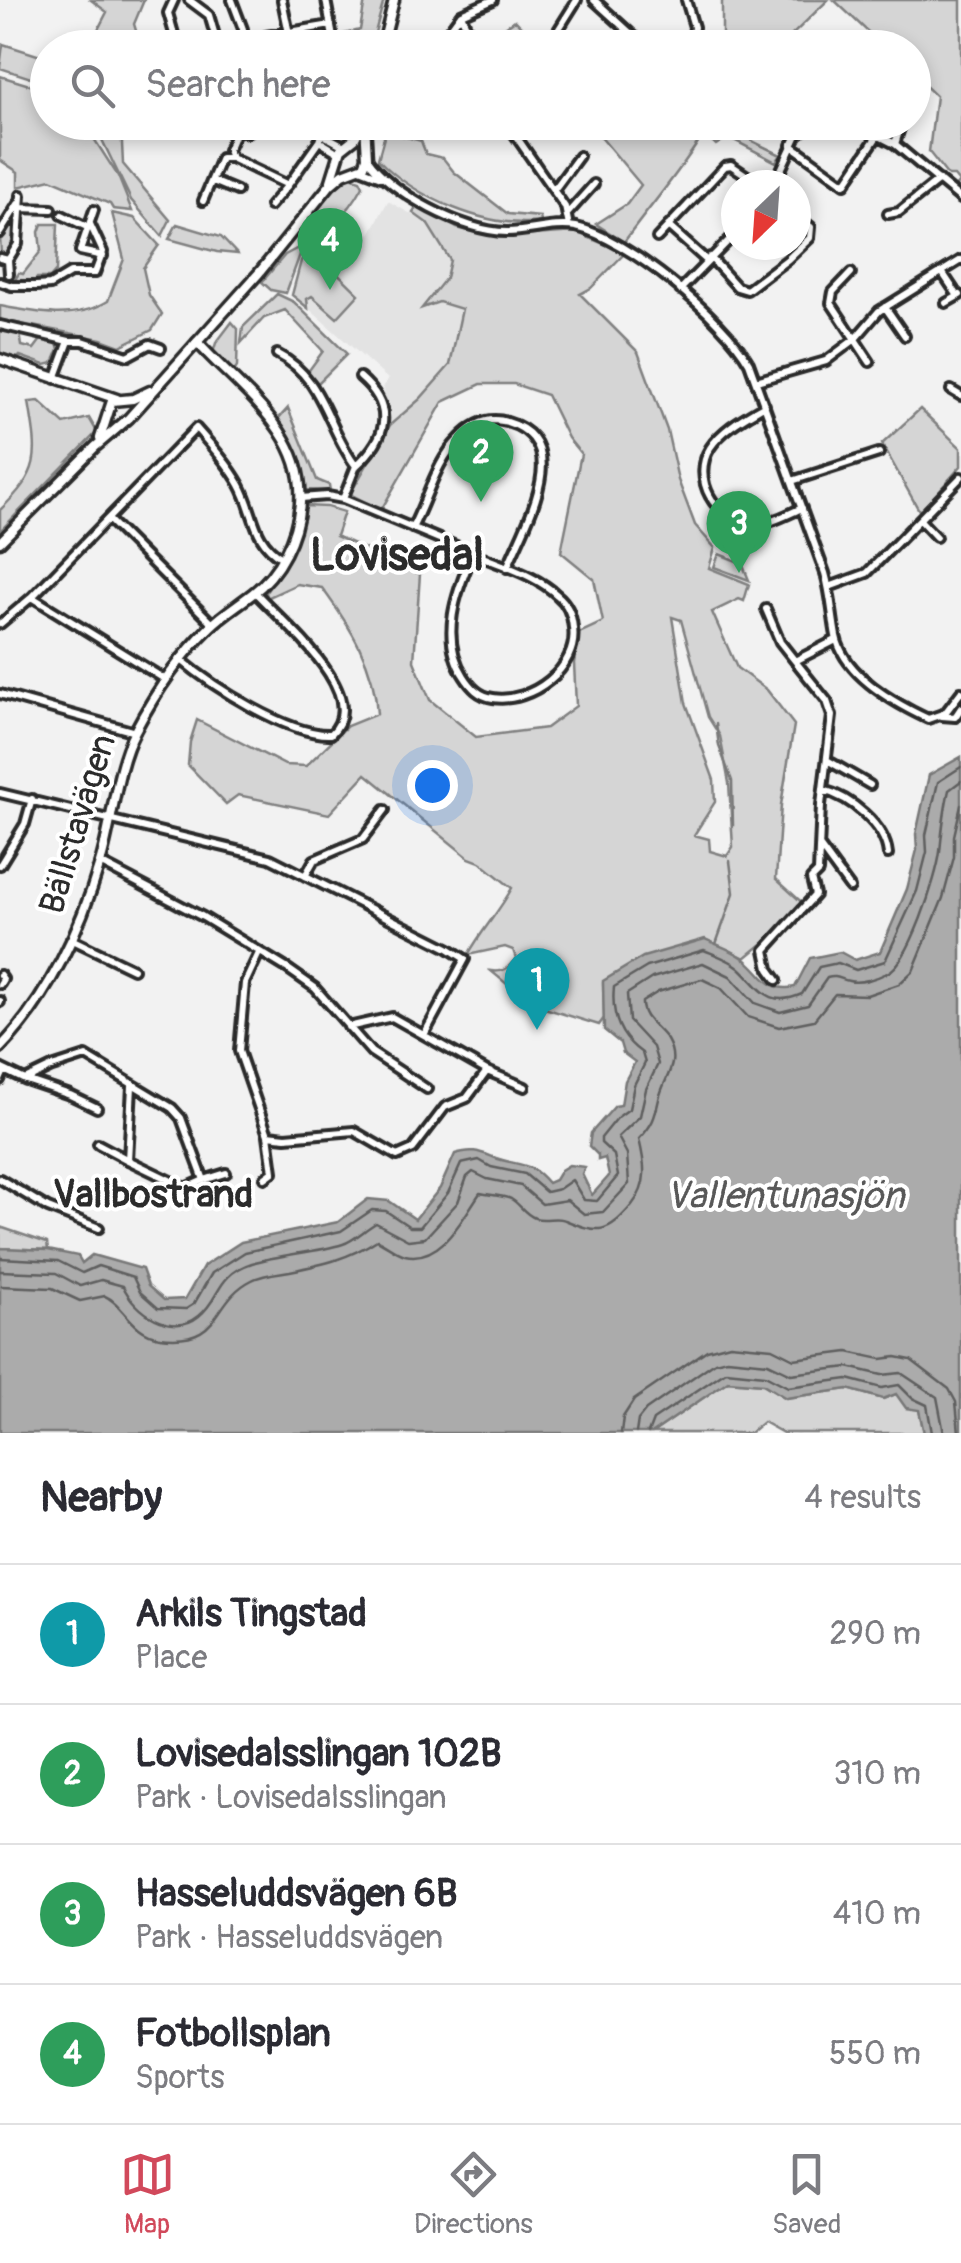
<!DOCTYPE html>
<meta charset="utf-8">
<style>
body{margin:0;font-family:Pangolin,sans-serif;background:#f2f2f3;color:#2b2b33}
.compass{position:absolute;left:721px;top:170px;width:90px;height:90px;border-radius:50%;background:#fff;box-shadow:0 5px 15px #0003;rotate:205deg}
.you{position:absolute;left:432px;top:785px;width:35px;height:35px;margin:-25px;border:8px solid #fff;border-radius:50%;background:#1a73e8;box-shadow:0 0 0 15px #1a73e833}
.badge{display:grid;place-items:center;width:65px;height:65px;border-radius:50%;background:#d1495b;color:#fff;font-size:32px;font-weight:700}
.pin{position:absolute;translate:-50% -82px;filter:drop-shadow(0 2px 5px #0008)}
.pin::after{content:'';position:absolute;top:52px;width:35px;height:30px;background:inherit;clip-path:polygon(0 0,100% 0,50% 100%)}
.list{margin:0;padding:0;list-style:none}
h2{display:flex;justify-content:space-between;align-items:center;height:130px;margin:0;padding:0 40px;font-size:42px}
h2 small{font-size:32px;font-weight:400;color:#7c7c81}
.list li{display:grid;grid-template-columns:65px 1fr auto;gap:30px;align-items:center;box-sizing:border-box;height:140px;padding:0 40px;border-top:2px solid #e1e1e2}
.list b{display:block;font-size:38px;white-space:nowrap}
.list p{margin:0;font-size:32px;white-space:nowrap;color:#7c7c81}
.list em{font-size:32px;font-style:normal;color:#7c7c81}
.icon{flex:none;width:55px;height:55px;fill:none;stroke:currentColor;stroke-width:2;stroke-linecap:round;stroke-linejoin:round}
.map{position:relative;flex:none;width:961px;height:1433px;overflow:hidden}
.search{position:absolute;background:#fff;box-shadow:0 5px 15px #0003;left:30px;right:30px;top:30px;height:110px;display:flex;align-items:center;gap:25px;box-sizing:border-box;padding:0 35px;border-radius:55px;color:#7c7c81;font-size:38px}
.sheet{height:690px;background:#fff}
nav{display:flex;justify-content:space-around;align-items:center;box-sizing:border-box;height:140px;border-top:2px solid #e1e1e2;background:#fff;font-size:28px;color:#7c7c81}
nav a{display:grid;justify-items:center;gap:5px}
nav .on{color:#d1495b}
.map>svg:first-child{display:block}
.built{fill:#e3e3e3}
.green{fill:#d5d5d5;stroke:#808080;stroke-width:2.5;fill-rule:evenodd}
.water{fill:#ababab;stroke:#787878;stroke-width:2.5}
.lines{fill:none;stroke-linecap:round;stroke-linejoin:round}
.shore{stroke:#5e5e5e;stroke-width:2.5}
.stream{stroke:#787878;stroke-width:2.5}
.minor-casing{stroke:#2b2b2b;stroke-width:14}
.tertiary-casing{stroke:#2b2b2b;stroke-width:15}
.secondary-casing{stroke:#2b2b2b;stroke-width:15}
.minor{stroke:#fff;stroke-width:6}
.tertiary{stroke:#fff;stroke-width:8}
.secondary{stroke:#fff;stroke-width:8}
.labels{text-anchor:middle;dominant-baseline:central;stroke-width:8;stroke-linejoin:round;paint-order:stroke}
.street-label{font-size:35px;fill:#2b2b2b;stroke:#fff}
.neighbourhood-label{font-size:38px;font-weight:bold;fill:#2b2b2b;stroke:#fff}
.water-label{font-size:38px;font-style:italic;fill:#585858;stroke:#fff}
.district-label{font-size:45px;font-weight:bold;fill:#2b2b2b;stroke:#fff}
</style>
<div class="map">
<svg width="961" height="1433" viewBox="0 0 961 1433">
<rect width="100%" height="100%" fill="#f2f2f2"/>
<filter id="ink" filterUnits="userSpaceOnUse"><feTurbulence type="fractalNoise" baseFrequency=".01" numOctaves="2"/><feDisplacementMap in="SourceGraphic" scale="20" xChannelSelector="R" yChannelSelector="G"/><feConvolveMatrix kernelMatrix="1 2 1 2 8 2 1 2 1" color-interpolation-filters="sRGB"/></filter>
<g filter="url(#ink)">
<path class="built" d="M388,201L427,223L451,259L446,278L424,306L439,302L462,308L449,366L420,399L390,425L383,387L388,379L308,308L307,299L311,296L324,259L316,251L338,225L343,229L350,222L370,234Z"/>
<path class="green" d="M91,0H144L134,24L141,47H89L107,12Z
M365,0H384L371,47H347L340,35L360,30Z
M722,0H828L791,36L796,47L722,48Z
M834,0H961V193L954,188L959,182L954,176H948L929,152L936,96L914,75V48L884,47Z
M515,20L541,47H515L502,29Z
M3,44L47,58L40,81L0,68Z
M0,76L36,87L47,85L48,122L84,123L118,176L132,211L113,209L110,204L51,179L18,187V172L0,160Z
M94,123H121L123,164L170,220L162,236L131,200Z
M388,123H400L403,136L421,141L426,154L443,158L454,172L508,214L540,217L541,222C487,229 415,198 378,159Z
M589,123H736L752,141L781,155L776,162L728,137L716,145L704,133C680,172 651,205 624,242L596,224L627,204L641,185Z
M344,175L360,180L363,186C347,216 332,229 298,231Z
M418,205L457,228L482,234L504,237L576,232L625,253L591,288L580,294L638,352L667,430L678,480L695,525L715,548L709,568L749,584L744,601L739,599L712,612L737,668L767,690L794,725L781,805L776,879L807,907L745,958L705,939L603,983L604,1018L599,1025L531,1004L491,971C504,973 508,968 516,958L513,950L505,947L468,955C481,931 499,912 512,888L480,862L469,858L366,774L329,814L238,795L226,804L188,765L190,742L197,720L285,765L306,766L347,726L377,714C375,665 350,626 322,588L297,584L267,598L266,592L291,555L306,506L327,507L344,512L336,536L420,574L414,661L430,700L476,737L546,728L576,706L574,663L579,633L603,622L594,579L561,552L581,454L568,438L547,395L514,384H481L443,402L381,510L350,494L390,425L420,399L450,365L462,309L439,302L422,308L446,278L450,260L427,223L413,213ZM672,617L681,620L708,717L720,736L729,783L733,847L727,856L710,851L709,839L694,835L715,802L714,780L686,703Z
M16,209V244L8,258L1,256L0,236L3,237L7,225L11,226L9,221Z
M112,213L134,218L159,245L143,268L149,295L162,314L152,330L120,346L101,339L0,320V306C36,313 75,321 108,301L124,259Z
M42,224H58L56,271L50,278H37L33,283H13L19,273L23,274L41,251L39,232Z
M177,224L221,237L237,254L217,252L169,239Z
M310,246L359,294L337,318L312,296L307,299L308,308L292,295L301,261Z
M300,247L302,249L286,293L271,290L262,282L285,255Z
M277,294L294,302L347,354L318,383L307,373L323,351L285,310L264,318L241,343L243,327Z
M232,322L238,329L237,367L233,374L213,353L216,343Z
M0,330L20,333L22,346L34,349L43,337L57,344L59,349L53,363L45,365L20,356L18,358L0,353Z
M39,401L64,424L89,418L97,432L0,531V510C42,470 38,456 29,402Z
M288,408L317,480L329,485L330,491L305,490L290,437L278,419Z
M920,409L961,448V466L920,512L882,444Z
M719,554L742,563L749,580L714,567Z
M0,1227L47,1243L48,1250L0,1248Z
M728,1381L763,1384L786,1398L848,1389L883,1399L896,1394L919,1410L924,1433H783L763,1422L750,1433H652Z"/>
<path class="water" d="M961,757V1433H924L919,1410L906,1408L896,1394L883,1399L848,1389L786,1398L763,1384L728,1381L652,1433H0V1248L48,1250L78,1256L82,1263L92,1255L142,1269L148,1286L164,1300L185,1299L204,1266L241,1242L338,1222L368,1199L389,1201L415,1219L440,1188L455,1154C472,1149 477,1151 493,1157C518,1167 528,1159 548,1183L555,1180L561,1170L569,1165L585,1167L582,1174L592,1195L609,1176L605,1158L598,1160V1155L589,1146L591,1133L615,1106L621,1105L625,1081L635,1062L623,1053L620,1043L604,1030L603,981L643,957L705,939C717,945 731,949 742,957C763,970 765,993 795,987L810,958L840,952L855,960L880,952L907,889L917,850L916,834L929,775Z"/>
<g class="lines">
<path class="shore" d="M0,1258L58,1261L82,1273L98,1266L133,1277L140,1292L158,1308L186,1309L194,1304L212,1273L245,1252L341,1231L372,1210L386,1211L410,1227H420L448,1193L461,1164L479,1160L491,1167L525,1174L546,1192L559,1189L572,1180L584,1200L597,1201L618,1176L614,1155L601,1143V1138L618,1117L629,1109L634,1085L645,1063L642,1053C619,1037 611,1015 614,987L647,967L704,950C716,955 732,960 741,969C761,988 768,1009 802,994L819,967L838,963L856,970L885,961L917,891L927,852L926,835L938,782L961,767
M0,1271L56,1273L80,1286L101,1280L123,1286C135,1312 172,1338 199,1316C221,1299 215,1275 252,1263C282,1254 314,1253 343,1244C355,1240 365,1229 376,1223L408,1240L425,1238L458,1202L467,1177L473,1172L487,1179L521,1186L542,1204L567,1200L584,1214L603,1212L629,1184L627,1154L618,1137L640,1116L646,1089L658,1064L653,1047L629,1021L627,994L652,978L703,963L730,976L755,1003L780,1012L808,1005L827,978C837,975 839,979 849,981C860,984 877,978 887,973C909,964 937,877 940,852C942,831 944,811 949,790L961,781
M0,1286L52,1288L80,1301L105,1296C124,1304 131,1333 160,1337C224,1345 210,1301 252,1280C263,1274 278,1273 290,1271C324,1264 348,1259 377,1240C386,1244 395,1252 405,1255C442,1263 463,1217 480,1193C489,1195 502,1195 511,1199C520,1204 524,1214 535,1218C545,1221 557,1216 565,1220C599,1234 607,1234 632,1205C649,1184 645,1164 639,1139C653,1125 655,1117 659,1099C664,1077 681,1064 667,1040C658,1026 641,1019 642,1002L658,992L702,979L721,988L748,1017L779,1027L814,1020L835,994L867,995L899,984L913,971L943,898L954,857V836L961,805
M621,1433L623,1417L634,1400L707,1350L730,1344L772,1348L794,1359L848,1352L881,1359L896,1357L911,1360L949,1389L956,1402L959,1433
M636,1433L638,1420L646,1410L715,1362L727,1359L768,1363L791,1374L848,1367L882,1375L901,1373L937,1397L944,1433
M648,1433L653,1420L726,1371L765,1375L788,1387L848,1379L882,1388L899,1385L912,1398L927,1405L932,1433"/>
<path class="stream" d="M716,724L719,746L732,781L733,826
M716,944L734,893L730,861"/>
<defs>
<path id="minor" d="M174,0L168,13L178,48
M189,0L209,15L216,39
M232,0L243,29L242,48
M282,0L292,48
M326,0L335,48
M594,0L640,42
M686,0L694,27L691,48
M461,14L475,48
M257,43L266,36L331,25
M214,48L216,39L259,40
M436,48L461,14L493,0
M577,48L557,32L577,0
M409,122L423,133L433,131
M506,122L565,207L569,226
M779,122L797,135
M852,122L895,144L961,199
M239,129L247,133L255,122
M322,134L344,146
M319,141L339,153
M895,144L902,122
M791,145L845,184L878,135
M231,158L228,150L240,122
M367,158C391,194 464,232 507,232C530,232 553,223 576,227C627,238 724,318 749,363L825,573C831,594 832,615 836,636C844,675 896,704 928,719L945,713L961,692
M360,169L381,177
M213,181L237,191
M288,185L319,141L326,122
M774,185L797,135L813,122
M554,190L579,156
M203,201L221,158H231L288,185L270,206
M19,208L52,209
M94,210L80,251L103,256
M568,213L594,184
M888,214L899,212L939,180
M62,215L89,228
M668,226L706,260
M0,233L18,204
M657,238L725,166L731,165L761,185
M710,257L737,287L747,290L788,259L810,238L811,227L796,215
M0,258L8,260L9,274
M8,260L18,244L21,195
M942,272L958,296
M851,273L833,292L831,303L870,362
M0,282L12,286H37L50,285L70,273H95L103,252L90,224
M680,290L736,233
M946,303L960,295
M885,307L905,336
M0,325L69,341H83L128,356L150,344L161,348
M277,354C324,377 327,429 356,466L343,499
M55,379L69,341
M756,381L826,361L854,340L879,311L961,260
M951,390L961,396
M765,405C745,417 722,429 710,448C691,479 715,520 750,524C767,526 786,515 802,508
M356,466C388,437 395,407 360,377
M792,481L879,453
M301,498L327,496L343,499C389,518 436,538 483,557C508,568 537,576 557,595C567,603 572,616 573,628C579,668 531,704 493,698C479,696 471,687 464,676C439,638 456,592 473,553
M108,519L213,624
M920,520L936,537
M412,528C427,500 436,461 459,439C472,425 488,416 507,422C576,442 524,525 507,568
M829,587L867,573L961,477
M32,597L166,680
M766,609L780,642L795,661
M0,624L32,597L196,428C211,445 229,465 240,485C255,512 252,541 282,558
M180,659C212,686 289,736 331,734C373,695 282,622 255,592
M0,694L135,732
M942,716L955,717L961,708
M827,760L870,785
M823,790C850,797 885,825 888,854
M0,793L270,858L448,948L465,959L425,1033
M820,847L850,888
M100,863L203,917L288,969L315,988L371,1052L427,1089
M0,865L25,824L32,799
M305,876L314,860L363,839L385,810
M71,939L133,969
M259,953L245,983L239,1051L268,1135L273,1172L265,1178
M0,975L3,979L0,984
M777,980L769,969L765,950L815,895L811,879L818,872L821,805L832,716L827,701L795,661L836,640
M0,1001V1002
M348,1027L392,1017L487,1071L525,1087
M0,1068L25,1080L52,1067L86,1056L172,1108L181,1118L204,1180L186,1188L128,1160L132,1086
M0,1080L4,1071
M26,1080L70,1095L97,1108
M268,1135L286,1137L354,1131L397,1156L413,1149L445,1107L467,1098L487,1071
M98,1144L128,1160
M0,1179L48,1208L99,1228
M204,1180L226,1173"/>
<path id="tertiary" d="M0,359L117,399
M0,1048C48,999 81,928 100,863C113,821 115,770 135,731C155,693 179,657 210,627C223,614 238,605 252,594C280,573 297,537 300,503C306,432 238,388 197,342"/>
<path id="secondary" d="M382,48L394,0
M331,181L341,149L355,138L363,122
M100,438L112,401L133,399L150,391
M0,542L95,447L129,418L259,273L330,185L343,174L364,166L367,158L365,122"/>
</defs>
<use href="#minor" class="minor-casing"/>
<use href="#tertiary" class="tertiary-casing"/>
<use href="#secondary" class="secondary-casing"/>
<use href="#minor" class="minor"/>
<use href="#tertiary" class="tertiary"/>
<use href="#secondary" class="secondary"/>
</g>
</g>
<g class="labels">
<g class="street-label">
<text transform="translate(78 824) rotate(-73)">Bällstavägen</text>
</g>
<g class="neighbourhood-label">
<text x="153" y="1195">Vallbostrand</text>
</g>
<g class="water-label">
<text x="785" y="1196">Vallentunasjön</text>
</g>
<g class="district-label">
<text x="397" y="556">Lovisedal</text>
</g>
</g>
</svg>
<svg class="compass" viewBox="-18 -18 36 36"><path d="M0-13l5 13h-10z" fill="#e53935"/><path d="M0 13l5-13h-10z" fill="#7c7c81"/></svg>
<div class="you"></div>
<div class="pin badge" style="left:537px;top:1030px;background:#0f9aa8">1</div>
<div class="pin badge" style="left:481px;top:502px;background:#2e9e5b">2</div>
<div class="pin badge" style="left:739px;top:573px;background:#2e9e5b">3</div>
<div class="pin badge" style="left:330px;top:290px;background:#2e9e5b">4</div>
<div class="search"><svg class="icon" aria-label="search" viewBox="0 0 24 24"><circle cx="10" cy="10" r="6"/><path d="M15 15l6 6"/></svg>Search here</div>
</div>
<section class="sheet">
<h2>Nearby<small>4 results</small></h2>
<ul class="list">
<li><span class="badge" style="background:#0f9aa8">1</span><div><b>Arkils Tingstad</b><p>Place</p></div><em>290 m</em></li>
<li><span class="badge" style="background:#2e9e5b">2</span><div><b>Lovisedalsslingan 102B</b><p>Park · Lovisedalsslingan</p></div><em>310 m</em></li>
<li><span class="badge" style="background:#2e9e5b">3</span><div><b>Hasseluddsvägen 6B</b><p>Park · Hasseluddsvägen</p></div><em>410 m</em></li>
<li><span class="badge" style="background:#2e9e5b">4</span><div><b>Fotbollsplan</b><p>Sports</p></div><em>550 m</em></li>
</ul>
</section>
<nav>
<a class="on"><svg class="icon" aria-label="map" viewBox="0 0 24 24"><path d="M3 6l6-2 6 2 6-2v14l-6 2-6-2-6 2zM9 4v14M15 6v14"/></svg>Map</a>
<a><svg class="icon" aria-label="directions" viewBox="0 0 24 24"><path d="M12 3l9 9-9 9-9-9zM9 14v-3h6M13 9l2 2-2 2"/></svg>Directions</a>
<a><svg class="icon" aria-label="saved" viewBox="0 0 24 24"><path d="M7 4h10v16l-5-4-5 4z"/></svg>Saved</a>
</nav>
